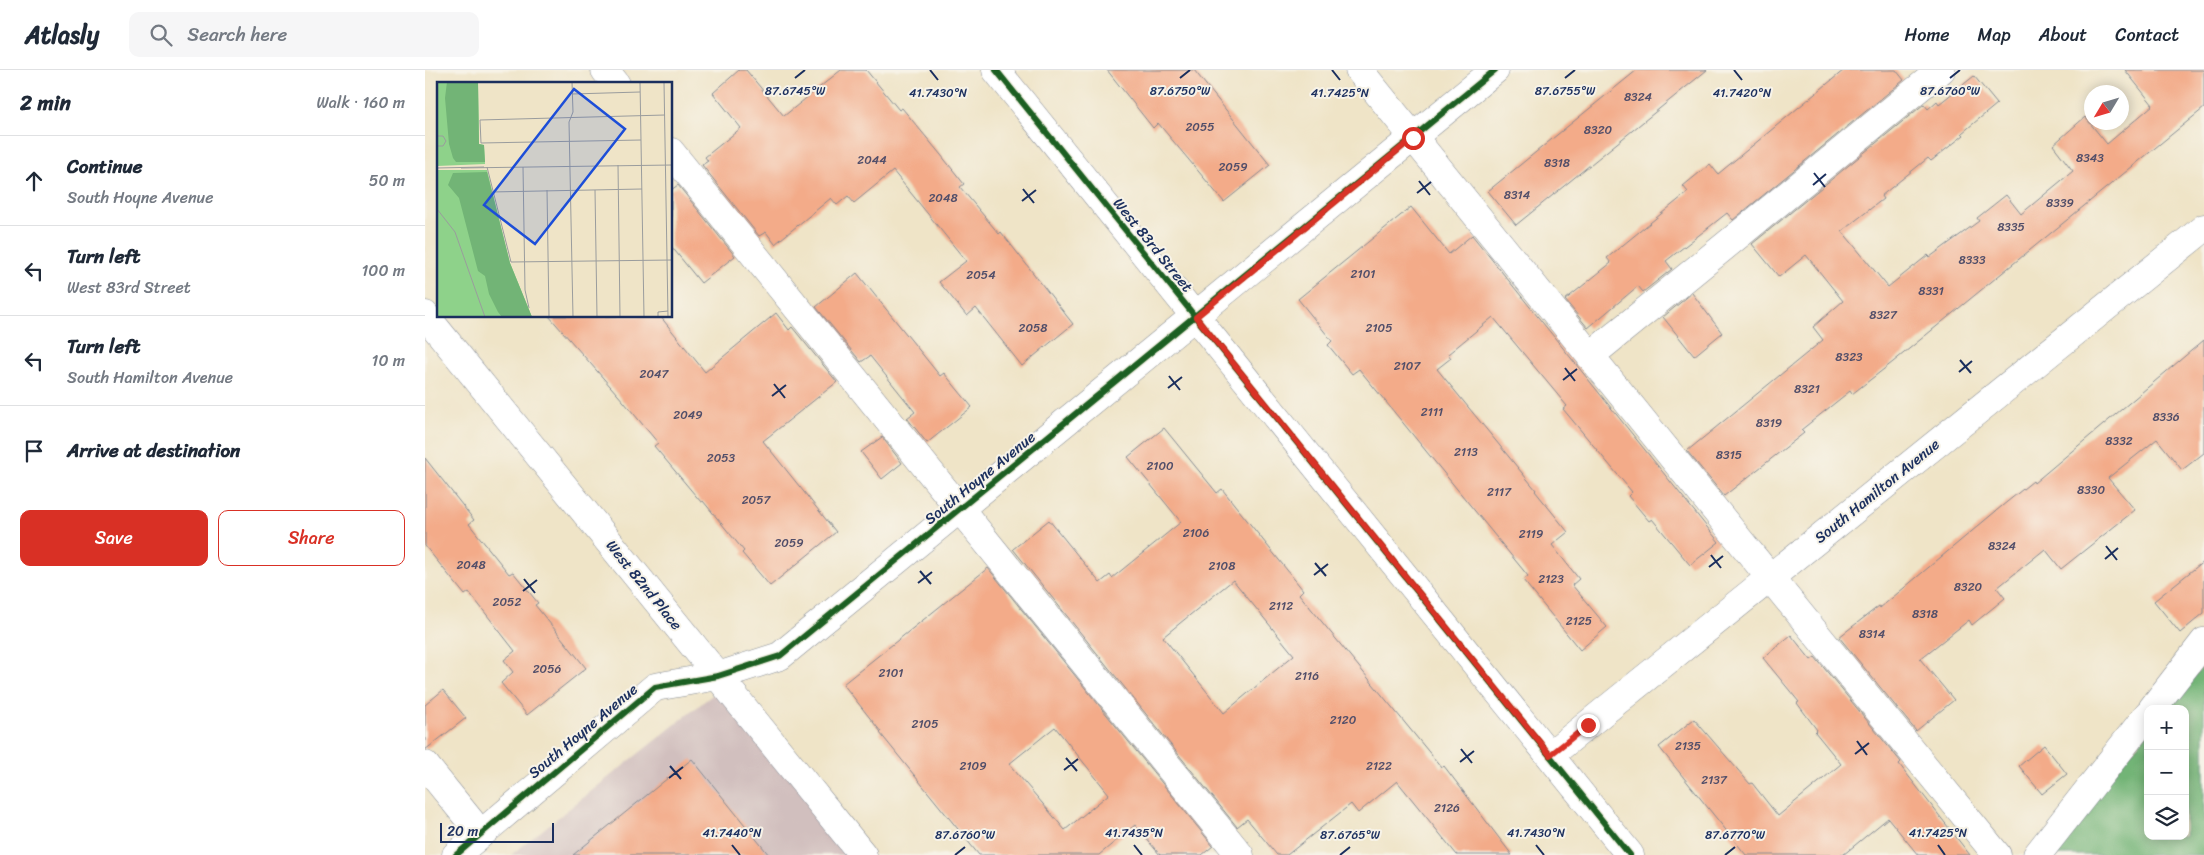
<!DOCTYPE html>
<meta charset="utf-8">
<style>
body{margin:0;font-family:Sriracha,sans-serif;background:#f6f6f7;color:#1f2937}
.controls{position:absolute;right:15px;bottom:15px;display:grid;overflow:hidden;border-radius:10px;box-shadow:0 2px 12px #0003}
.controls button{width:45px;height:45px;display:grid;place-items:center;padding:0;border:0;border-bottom:1px solid #e0e1e3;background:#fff;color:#1f2937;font:25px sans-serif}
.compass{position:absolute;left:1659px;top:15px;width:45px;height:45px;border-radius:50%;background:#fff;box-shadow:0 2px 12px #0003;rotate:232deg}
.scale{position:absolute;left:15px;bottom:12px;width:114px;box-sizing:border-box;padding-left:5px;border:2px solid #1b2f5e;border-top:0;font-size:14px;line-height:18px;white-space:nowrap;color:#1b2f5e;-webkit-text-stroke:4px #f7f3e8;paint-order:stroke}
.stop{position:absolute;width:15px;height:15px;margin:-11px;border:4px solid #d93025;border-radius:50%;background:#fff}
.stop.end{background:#d93025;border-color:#fff;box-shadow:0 1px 5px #0008}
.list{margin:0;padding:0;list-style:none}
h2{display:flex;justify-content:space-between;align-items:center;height:65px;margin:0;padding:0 20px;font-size:21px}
h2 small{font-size:16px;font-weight:400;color:#747a83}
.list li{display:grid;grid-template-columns:32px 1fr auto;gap:15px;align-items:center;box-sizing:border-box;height:90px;padding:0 20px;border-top:1px solid #e0e1e3}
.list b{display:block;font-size:19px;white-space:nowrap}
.list p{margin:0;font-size:16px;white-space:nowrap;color:#747a83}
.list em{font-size:16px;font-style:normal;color:#747a83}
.actions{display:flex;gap:10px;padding:15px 20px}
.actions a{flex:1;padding:11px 0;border:1px solid #d93025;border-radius:10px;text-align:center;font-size:18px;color:#d93025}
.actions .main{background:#d93025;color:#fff}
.icon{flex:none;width:28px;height:28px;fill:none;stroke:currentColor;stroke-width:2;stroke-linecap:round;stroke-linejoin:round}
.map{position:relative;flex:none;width:1779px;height:785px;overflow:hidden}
header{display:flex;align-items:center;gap:30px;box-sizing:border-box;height:70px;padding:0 25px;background:#fff;border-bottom:1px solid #e0e1e3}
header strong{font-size:24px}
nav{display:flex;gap:28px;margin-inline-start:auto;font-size:18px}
.search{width:350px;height:45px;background:#f6f6f7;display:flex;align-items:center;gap:12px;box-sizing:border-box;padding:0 18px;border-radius:10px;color:#747a83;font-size:19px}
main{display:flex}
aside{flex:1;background:#fff}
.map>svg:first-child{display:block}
.industrial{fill:#d1bfbe}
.forest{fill:#72b476;stroke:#46726a}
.building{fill:#f3ab89;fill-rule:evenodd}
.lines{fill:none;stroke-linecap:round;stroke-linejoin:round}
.minor-casing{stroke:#858a92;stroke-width:29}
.minor{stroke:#fff;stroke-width:28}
.cycleway-casing{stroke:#f7f3e8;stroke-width:9}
.cycleway{stroke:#1b5e20;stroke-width:6}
.route{stroke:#d93025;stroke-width:6}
.ticks{fill:none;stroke:#1b2f5e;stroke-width:2}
.labels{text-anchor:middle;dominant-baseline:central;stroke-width:4;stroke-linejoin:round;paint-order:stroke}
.number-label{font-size:12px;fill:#514e69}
.street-label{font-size:15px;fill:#1b2f5e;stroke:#f7f3e8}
.inset-road{fill:none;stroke:#9a9c9d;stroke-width:1}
.view{fill:#1d4ed8;fill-opacity:0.15;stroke:#1d4ed8;stroke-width:2.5}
.inset-edge{fill:none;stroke:#1b2f5e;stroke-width:2.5}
.ticks-label{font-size:12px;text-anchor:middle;fill:#1b2f5e;stroke:#f7f3e8;stroke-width:4;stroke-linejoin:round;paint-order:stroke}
</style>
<header>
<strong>Atlasly</strong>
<div class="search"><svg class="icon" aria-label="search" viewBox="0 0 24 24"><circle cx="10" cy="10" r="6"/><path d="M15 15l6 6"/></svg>Search here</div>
<nav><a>Home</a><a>Map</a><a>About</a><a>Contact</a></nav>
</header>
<main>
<aside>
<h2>2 min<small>Walk · 160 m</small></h2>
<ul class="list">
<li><svg class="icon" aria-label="ahead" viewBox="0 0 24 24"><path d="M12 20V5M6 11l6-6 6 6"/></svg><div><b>Continue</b><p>South Hoyne Avenue</p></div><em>50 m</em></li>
<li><svg class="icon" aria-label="left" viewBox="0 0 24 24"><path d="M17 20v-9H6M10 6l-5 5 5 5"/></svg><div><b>Turn left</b><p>West 83rd Street</p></div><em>100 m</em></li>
<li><svg class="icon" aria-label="left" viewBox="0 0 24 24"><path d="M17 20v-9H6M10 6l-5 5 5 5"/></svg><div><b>Turn left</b><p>South Hamilton Avenue</p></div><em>10 m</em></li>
<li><svg class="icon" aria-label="arrive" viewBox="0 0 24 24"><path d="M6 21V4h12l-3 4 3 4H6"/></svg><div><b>Arrive at destination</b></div></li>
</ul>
<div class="actions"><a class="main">Save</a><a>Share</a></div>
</aside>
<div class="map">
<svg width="1779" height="785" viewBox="0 0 1779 785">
<rect width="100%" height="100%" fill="#f7f3e8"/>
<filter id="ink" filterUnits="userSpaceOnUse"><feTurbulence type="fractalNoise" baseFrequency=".02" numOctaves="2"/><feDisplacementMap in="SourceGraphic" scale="10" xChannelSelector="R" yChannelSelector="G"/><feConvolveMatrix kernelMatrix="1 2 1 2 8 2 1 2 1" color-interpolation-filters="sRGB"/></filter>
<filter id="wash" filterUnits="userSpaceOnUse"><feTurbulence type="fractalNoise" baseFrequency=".0096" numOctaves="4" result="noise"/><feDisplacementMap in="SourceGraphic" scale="20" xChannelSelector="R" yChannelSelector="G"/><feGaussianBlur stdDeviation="1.12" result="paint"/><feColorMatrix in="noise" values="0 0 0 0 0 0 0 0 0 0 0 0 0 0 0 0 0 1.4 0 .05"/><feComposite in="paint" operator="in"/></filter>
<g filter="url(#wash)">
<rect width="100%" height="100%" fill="#efe4c7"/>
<path class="industrial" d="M296,618L431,785H86Z"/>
<path class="forest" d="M1779,595V785H1620L1723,662V766H1760V639H1742Z"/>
<g id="blocks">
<path class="building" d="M314,0H321L359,46L416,0H441L474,40L477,38L516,85L539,114L535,117L574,164L576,162L648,254L597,296L551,238L542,246L514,212L541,191L468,101L429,133L423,126L412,135L406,128L350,174L341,162L334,166L277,95L283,91L280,87L316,58L288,23Z
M682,0H769L845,95L799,132L733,53L728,58Z
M1212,0H1282L1091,155L1063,121Z
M1419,0H1471L1479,10L1308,150L1302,143L1241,191L1247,199L1218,222L1213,216L1163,258L1140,230L1186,193L1182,188L1263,122L1258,116L1285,94L1293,104Z
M1700,0H1779V38L1468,292L1427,324L1425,321L1376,360L1379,363L1299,426L1262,381L1398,270L1388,257L1418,231L1381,185L1354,207L1327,174L1499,34L1503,39L1512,31L1514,34L1549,6L1572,34L1537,63L1539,65L1506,91L1503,88L1456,126L1458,129L1417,161L1463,217L1503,185L1505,187L1554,151L1552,148L1581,125L1596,144L1648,101L1628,75L1660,47L1682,74L1728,35Z
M253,115L310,186L276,213L246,176V120Z
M986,137L1024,184L1047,165L1294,472L1265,495L1227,449L1224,451L1203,426L1207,422L1138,339L1142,336L1068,247L1023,284L1026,288L1012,299L1111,420L1110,421L1143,462L1127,475L1154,509L1147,515L1182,557L1155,580L1098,510L1103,506L934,299L927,304L903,275L907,271L873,229Z
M432,203L515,306L519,303L547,337L502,373L482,348L490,342L445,286L436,292L391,237Z
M1267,223L1297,263L1269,286L1238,247Z
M351,243L364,260L367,257L412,312L338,371L411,462L345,516L317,483L319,481L278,431L276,432L229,376L233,373L199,332L124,246H235L280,302Z
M1779,270V383L1757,400L1732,369L1683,408L1710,440L1636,499L1620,479L1572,518L1580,528L1547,555L1544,550L1495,589L1529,630L1491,661L1414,567L1454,536L1455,538L1577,436L1608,411L1609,413Z
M739,358L792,423L797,419L878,520L874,524L1017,698L1019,696L1087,785H1032L972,711L933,743L926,734L862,785H852L822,749L812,757L588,479L624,450L675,513L685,505L687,508L756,452L703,387ZM808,510L869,585L799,643L738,567Z
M457,367L477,393L457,409L436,382Z
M0,388L49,450L44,454L84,504L88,502L113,533L110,535L161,598L102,645L76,613L88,602L79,590L90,581L44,522L40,525L0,476Z
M1779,491V543L1755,563L1729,531Z
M563,498L788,776L777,785H735L710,755L674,785H554L455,663L456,662L418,614ZM630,657L684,724L640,760L584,694Z
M1366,565L1386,590L1390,587L1476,692L1474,694L1545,785H1493L1463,748L1418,785H1321L1234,677L1269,649L1325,714L1327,713L1353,746L1416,694L1390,662L1392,660L1372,633L1374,632L1338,588Z
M18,620L41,648L0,680V635Z
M1619,675L1642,704L1617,724L1594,696Z
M267,689L344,785H148L238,712Z"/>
</g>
</g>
<g filter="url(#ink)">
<use href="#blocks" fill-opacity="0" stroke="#858a92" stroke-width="1"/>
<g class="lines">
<defs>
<path id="minor" d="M180,0L191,14
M571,0L1205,785
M934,0L1316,472L1572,785
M246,82L815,785
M0,245L438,785
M1165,286L1516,0
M1727,639L1779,572
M1125,685L1779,158
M0,695L56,764
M31,785L230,617L293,606L355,586L1070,0
M1612,785L1723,644"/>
</defs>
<use href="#minor" class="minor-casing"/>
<use href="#minor" class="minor"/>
<defs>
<path id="cycleway" d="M571,0L1205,785
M31,785L230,617L293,606L355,586L1070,0"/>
</defs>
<use href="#cycleway" class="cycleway-casing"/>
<use href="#cycleway" class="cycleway"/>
</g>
</g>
<g class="lines" filter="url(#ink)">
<path class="route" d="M988,68L771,247L1125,685L1163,655"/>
</g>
<path class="ticks" d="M505,0L513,10M907,0L915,10M1309,0L1317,10M370,8L380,0M755,8L765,0M1140,8L1150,0M1525,8L1535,0M1389,103L1400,117M994,111L1005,125M1388,115L1401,104M598,119L609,133M992,123L1006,112M597,131L611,120M1535,290L1546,303M1140,298L1150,311M1534,302L1547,291M744,306L755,320M1138,310L1152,299M349,314L360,328M743,318L757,307M347,326L361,315M1681,476L1692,490M1286,485L1296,498M1680,489L1693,478M890,493L901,506M1284,497L1298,486M495,501L506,514M889,505L903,494M99,509L110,523M493,513L507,502M98,521L112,510M1432,671L1442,685M1036,679L1047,693M1430,684L1444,673M641,688L652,701M1035,692L1049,681M245,696L256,709M639,700L653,689M244,708L258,697M307,775L315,785M709,775L717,785M1111,775L1119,785M1513,775L1520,785M530,785L540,777M915,785L925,777M1300,785L1310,777"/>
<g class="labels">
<g class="number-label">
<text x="1213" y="27">8324</text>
<text x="775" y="57">2055</text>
<text x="1173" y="60">8320</text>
<text x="1665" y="88">8343</text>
<text x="447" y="90">2044</text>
<text x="1132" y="93">8318</text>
<text x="808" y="97">2059</text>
<text x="1092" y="125">8314</text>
<text x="518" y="128">2048</text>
<text x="1635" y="133">8339</text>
<text x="1586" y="157">8335</text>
<text x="1547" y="190">8333</text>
<text x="938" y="204">2101</text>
<text x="556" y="205">2054</text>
<text x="1506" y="221">8331</text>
<text x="1458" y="245">8327</text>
<text x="608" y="258">2058</text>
<text x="954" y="258">2105</text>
<text x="1424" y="287">8323</text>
<text x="982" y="296">2107</text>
<text x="229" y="304">2047</text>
<text x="1382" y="319">8321</text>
<text x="1007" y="342">2111</text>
<text x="263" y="345">2049</text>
<text x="1741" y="347">8336</text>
<text x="1344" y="353">8319</text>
<text x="1694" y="371">8332</text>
<text x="1041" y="382">2113</text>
<text x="1304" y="385">8315</text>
<text x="296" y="388">2053</text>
<text x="735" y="396">2100</text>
<text x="1666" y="420">8330</text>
<text x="1074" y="422">2117</text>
<text x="331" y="430">2057</text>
<text x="771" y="463">2106</text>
<text x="1106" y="464">2119</text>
<text x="364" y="473">2059</text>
<text x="1577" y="476">8324</text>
<text x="46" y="495">2048</text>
<text x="797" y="496">2108</text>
<text x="1126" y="509">2123</text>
<text x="1543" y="517">8320</text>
<text x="82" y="532">2052</text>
<text x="856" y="536">2112</text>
<text x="1500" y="544">8318</text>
<text x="1154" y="551">2125</text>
<text x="1447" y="564">8314</text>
<text x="122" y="599">2056</text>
<text x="466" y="603">2101</text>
<text x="882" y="606">2116</text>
<text x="918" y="650">2120</text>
<text x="500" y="654">2105</text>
<text x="1263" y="676">2135</text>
<text x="548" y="696">2109</text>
<text x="954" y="696">2122</text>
<text x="1289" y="710">2137</text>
<text x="1022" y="738">2126</text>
</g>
<g class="street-label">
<text transform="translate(728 175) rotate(51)">West 83rd Street</text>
<text transform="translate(555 408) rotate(-39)">South Hoyne Avenue</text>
<text transform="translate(1452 421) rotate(-39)">South Hamilton Avenue</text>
<text transform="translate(219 515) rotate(51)">West 82nd Place</text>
<text transform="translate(158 661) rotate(-40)">South Hoyne Avenue</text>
</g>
</g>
<g transform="translate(12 12)">
<rect width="235" height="235" fill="#efe4c7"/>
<path d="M0,0H41L42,62L47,63L48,82L0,84ZM0,88H50L73,181L95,235H0Z" fill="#8ed28a"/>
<path d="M10,0H41L42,62L47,63L48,80H19L16,76L12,62L8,16ZM50,90L73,181L95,235H65L61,230L52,212L48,194L41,189L22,116L11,103L16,91Z" fill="#72b476"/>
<path class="inset-road" d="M135,0L136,30L132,40L136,235M203,0L207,235M227,0L231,235M135,12L203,10M0,54H6L9,59L6,64H0M204,58L44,61L43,38L228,33M181,83L183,235M50,85L74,180L235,178M86,85L88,208L92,226M0,86L47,85M24,86L235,83M110,108L112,235M158,108L160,235M54,110L205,107M0,127L18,150L48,235M221,235V230L231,229"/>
<path class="view" d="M137,7L188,47L98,162L47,123Z"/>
<rect width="235" height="235" class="inset-edge"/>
</g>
<g class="ticks-label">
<text x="370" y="25">87.6745°W</text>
<text x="755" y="25">87.6750°W</text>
<text x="1140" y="25">87.6755°W</text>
<text x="1525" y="25">87.6760°W</text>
<text x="513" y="27">41.7430°N</text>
<text x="915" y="27">41.7425°N</text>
<text x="1317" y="27">41.7420°N</text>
<text x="307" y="767">41.7440°N</text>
<text x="709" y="767">41.7435°N</text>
<text x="1111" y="767">41.7430°N</text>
<text x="1513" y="767">41.7425°N</text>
<text x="540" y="769">87.6760°W</text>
<text x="925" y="769">87.6765°W</text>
<text x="1310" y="769">87.6770°W</text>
</g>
</svg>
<div class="controls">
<button>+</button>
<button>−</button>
<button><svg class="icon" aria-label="layers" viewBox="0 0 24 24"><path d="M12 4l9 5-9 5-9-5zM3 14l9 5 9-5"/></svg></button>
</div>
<svg class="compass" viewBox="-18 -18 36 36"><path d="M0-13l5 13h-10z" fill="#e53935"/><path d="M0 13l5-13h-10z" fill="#747a83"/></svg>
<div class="scale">20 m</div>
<div class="stop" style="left:988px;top:68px"></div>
<div class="stop end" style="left:1163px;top:655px"></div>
</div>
</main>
